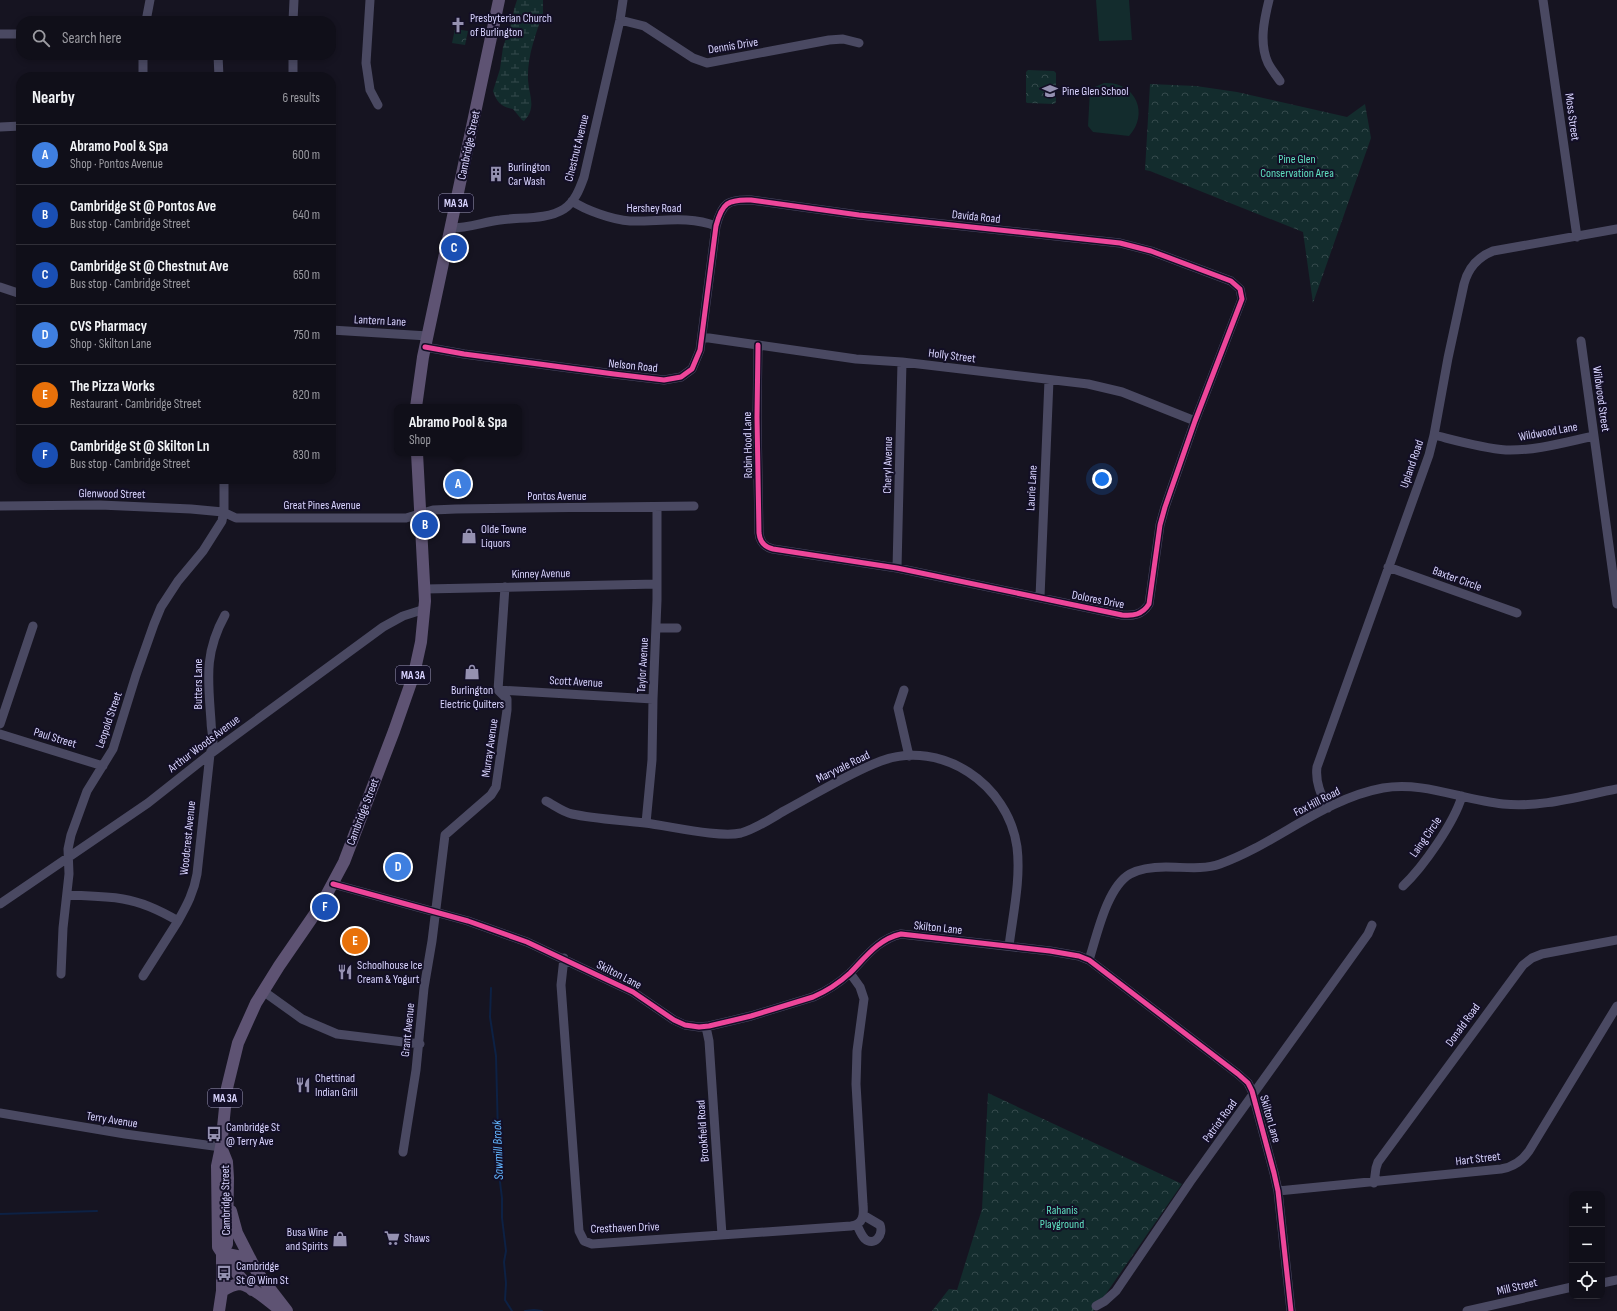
<!DOCTYPE html>
<meta charset="utf-8">
<style>
body{margin:0;font-family:"Sofia Sans Condensed",sans-serif;background:#1e1d26;color:#f1f3f6}
.controls{position:absolute;right:12px;bottom:12px;display:grid;overflow:hidden;border-radius:8px;box-shadow:0 2px 6px #0003}
.controls button{width:36px;height:36px;display:grid;place-items:center;padding:0;border:0;border-bottom:1px solid #302f38;background:#100f19;color:#f1f3f6;font:20px sans-serif}
.you{position:absolute;left:1102px;top:479px;width:14px;height:14px;margin:-10px;border:3px solid #fff;border-radius:50%;background:#1a73e8;box-shadow:0 0 0 6px #1a73e833}
.badge{display:grid;place-items:center;width:26px;height:26px;border-radius:50%;background:#9591b1;color:#fff;font-size:13px;font-weight:700}
.pin{position:absolute;translate:-50% -50%;border:2px solid #fff;box-shadow:0 1px 4px #0006}
.popup{position:absolute;left:394px;top:404px;width:128px;height:52px;box-sizing:border-box;display:grid;place-content:center;border-radius:8px;background:#100f19;filter:drop-shadow(0 1px 3px #0005);font-size:13px;white-space:nowrap;color:#9c9ca2}
.popup b{font-size:15px;color:#f1f3f6}
.popup::after{content:'';position:absolute;left:50%;top:100%;margin-left:-8px;border:8px solid transparent;border-top-color:#100f19}
.list{margin:0;padding:0;list-style:none}
h2{display:flex;justify-content:space-between;align-items:center;height:52px;margin:0;padding:0 16px;font-size:17px}
h2 small{font-size:13px;font-weight:400;color:#9c9ca2}
.list li{display:grid;grid-template-columns:26px 1fr auto;gap:12px;align-items:center;box-sizing:border-box;height:60px;padding:0 16px;border-top:1px solid #302f38}
.list b{display:block;font-size:15px;white-space:nowrap}
.list p{margin:0;font-size:13px;white-space:nowrap;color:#9c9ca2}
.list em{font-size:13px;font-style:normal;color:#9c9ca2}
.icon{flex:none;width:22px;height:22px;fill:none;stroke:currentColor;stroke-width:2;stroke-linecap:round;stroke-linejoin:round}
.map{position:relative;flex:none;width:1617px;height:1311px;overflow:hidden}
.search{position:absolute;background:#100f19;box-shadow:0 2px 6px #0003;left:16px;top:16px;width:320px;height:44px;display:flex;align-items:center;gap:10px;box-sizing:border-box;padding:0 14px;border-radius:16px;color:#9c9ca2;font-size:15px}
.panel{position:absolute;background:#100f19;box-shadow:0 2px 6px #0003;left:16px;top:72px;width:320px;height:412px;border-radius:16px}
.map>svg:first-child{display:block}
.grass{fill:#132c2d}
.forest{fill:url(#forest-crowns)}
.wetland{fill:url(#wetland-marsh)}
.lines{fill:none;stroke-linecap:round;stroke-linejoin:round}
.stream{stroke:#0d2144;stroke-width:2}
.minor{stroke:#4a4962;stroke-width:9}
.major{stroke:#5e5373;stroke-width:12}
.cycleway-casing{stroke:#130f26;stroke-width:8}
.cycleway{stroke:#ed469a;stroke-width:5}
.labels{text-anchor:middle;dominant-baseline:central;stroke-width:4;stroke-linejoin:round;paint-order:stroke}
.shield{fill:#130f26;stroke:#9e99be;stroke-width:1}
.shield-label{font-size:11px;font-weight:bold;fill:#d9d4ff}
.poi-label{font-size:12px;fill:#d9d4ff;stroke:#130f26;text-anchor:start}
.street-label{font-size:12px;fill:#d9d4ff;stroke:#130f26}
.park-label{font-size:12px;fill:#5fe0c0;stroke:#130f26}
.water-label{font-size:13px;font-style:italic;fill:#62b6ff;stroke:#130f26}
</style>
<div class="map">
<svg width="1617" height="1311" viewBox="0 0 1617 1311">
<defs>
<pattern id="forest-crowns" width="20" height="18" patternUnits="userSpaceOnUse"><rect width="20" height="18" fill="#132c2d"/><path d="M2 6a3 3 0 1 1 6 0M12 15a3 3 0 1 1 6 0" fill="none" stroke="#354a4c"/></pattern>
<pattern id="wetland-marsh" width="20" height="14" patternUnits="userSpaceOnUse"><rect width="20" height="14" fill="#132c2d"/><path d="M1 5h8M5 5V1M11 12h8M15 12V8" fill="none" stroke="#354a4c"/></pattern>
</defs>
<rect width="100%" height="100%" fill="#161421"/>
<path class="grass" d="M1096,0H1129L1132,40L1099,41Z
M1104,83C1135,81 1150,113 1129,136L1093,132L1088,126L1090,89Z"/>
<path class="forest" d="M455,29L468,31L465,45L452,43Z
M1028,70L1054,71L1056,73V102L1054,104L1027,103L1026,102V72Z
M1150,84L1196,86L1237,92L1347,117L1365,104L1371,138L1313,303L1303,232L1150,171L1145,170Z
M988,1093L1182,1184L1094,1311H932L949,1289L957,1290L982,1209Z"/>
<path class="wetland" d="M517,0H543V13C536,34 527,56 528,80C529,95 537,108 524,121L522,120L513,109C502,107 497,103 493,91L500,69L503,47L513,18L514,9Z"/>
<g class="lines">
<path class="stream" d="M491,988L490,1017L496,1056L499,1174L502,1198V1218L506,1251L504,1262L506,1283L505,1300L512,1311
M0,1214L97,1211
M525,1311L534,1310L542,1311"/>
<path class="minor" d="M370,0L366,63L370,90L378,105
M1269,0C1264,20 1259,43 1268,63C1271,69 1276,75 1280,81
M1543,0L1577,237
M620,20L644,26L693,58L707,63L829,40L843,39L859,43
M146,21L150,0
M293,21L294,0
M0,34H21
M143,55V77
M218,55L219,77
M293,55V77
M0,127L21,126
M572,201C585,210 613,220 630,221C658,222 688,215 716,226
M451,228C468,228 484,222 500,220C520,217 547,220 564,209C575,202 580,188 584,177L620,20L623,0
M0,287L21,294
M331,330L428,336
M702,337L856,359L902,362L1088,384L1122,392L1195,421
M1581,341L1617,604
M425,347L464,354L614,374L664,380L681,377L692,369L700,350L716,226C722,203 728,199 751,200L859,215L1120,243L1151,251L1231,281L1240,289L1242,299L1195,421L1165,507L1160,525L1149,604C1142,615 1133,616 1122,615L897,568L773,549C764,547 760,542 759,533L757,417L758,345
M1434,435C1458,441 1482,448 1506,450C1535,451 1566,442 1594,436
M0,506L100,505L191,509L223,512L236,518H406L433,510L456,509L694,506
M1388,567L1517,613
M897,568L902,362
M425,589L657,584
M1040,597L1049,380
M657,628H677
M498,690L653,699
M498,690L505,587
M904,690L898,708L909,756
M0,724L33,626
M0,734L103,766
M546,801C554,805 563,812 572,814C595,819 621,820 645,823C670,826 719,838 741,833C756,829 770,819 784,811C814,795 849,773 881,761C942,739 1008,784 1017,847C1021,879 1013,914 1009,946
M1328,808C1321,795 1315,782 1317,767L1429,455L1434,435L1448,358L1464,284C1468,268 1478,257 1493,251L1617,229
M646,823L652,760L653,699L657,600V507
M333,884L468,921L527,942L633,992L674,1020L685,1025L699,1027L709,1026L751,1016L813,997C827,991 839,983 850,973C865,958 878,939 901,934L1050,951L1079,956L1089,960L1238,1074L1248,1083L1252,1091L1274,1173L1278,1191L1291,1311
M1403,886C1423,867 1454,823 1462,796
M67,895C86,896 105,896 123,899C142,902 161,911 178,921C187,905 194,892 197,874L210,754C216,741 211,734 211,721C208,679 204,653 225,615
M0,904L148,803L210,754L383,627L403,616L425,609
M564,958L561,985L579,1231L584,1241L592,1244L851,1226C864,1224 864,1214 863,1204L856,1084L857,1051L864,999L860,987L850,973
M1089,960C1097,935 1107,887 1130,874C1141,868 1154,867 1166,867C1184,867 1203,870 1220,864C1276,844 1323,799 1383,788C1424,781 1462,800 1503,804C1541,808 1580,796 1617,789
M61,974L63,928L69,874L68,849L71,835L87,791L113,749L136,675L154,624L161,607L178,581L203,551L222,521L224,509V479
M143,976L178,921
M263,991L302,1019L337,1034L420,1044
M706,1027L709,1041L722,1235
M0,1113L125,1134L221,1147
M403,1152L416,1070L424,988L432,941L445,835L491,795L496,787L507,710V699L498,690
M1374,1183L1376,1168L1378,1162L1523,965L1532,958L1542,954L1617,940
M1278,1191L1501,1169C1513,1167 1522,1161 1529,1151L1617,1006
M857,1225C859,1229 861,1235 865,1239C874,1247 884,1235 880,1225L863,1215
M1602,1283L1617,1280
M1096,1306L1105,1301L1116,1291L1190,1182L1368,934L1372,925
M1467,1311L1572,1287"/>
<path class="major" d="M416,407L423,357L499,0
M231,1211L237,1233L257,1272L287,1311
M222,1253L237,1256L253,1265
M252,1290L231,1267L218,1247L217,1166L221,1147L227,1088L238,1043L256,1003L279,966L321,905L344,862L394,731L414,674L421,642L425,601L417,453
M222,1291C227,1288 234,1284 240,1284C251,1285 272,1304 281,1311
M219,1311L222,1291V1253L227,1244V1238L228,1178L227,1162L221,1147"/>
<defs>
<path id="cycleway" d="M425,347L464,354L614,374L664,380L681,377L692,369L700,350L716,226C722,203 728,199 751,200L859,215L1120,243L1151,251L1231,281L1240,289L1242,299L1195,421L1165,507L1160,525L1149,604C1142,615 1133,616 1122,615L897,568L773,549C764,547 760,542 759,533L757,417L758,345
M333,884L468,921L527,942L633,992L674,1020L685,1025L699,1027L709,1026L751,1016L813,997C827,991 839,983 850,973C865,958 878,939 901,934L1050,951L1079,956L1089,960L1238,1074L1248,1083L1252,1091L1274,1173L1278,1191L1291,1311"/>
</defs>
<use href="#cycleway" class="cycleway-casing"/>
<use href="#cycleway" class="cycleway"/>
</g>
<defs>
<symbol id="church-bare" viewBox="-9 -9 18 18"><path d="M-1.2-6h2.4v3.5h3.3v2.4h-3.3V6h-2.4V-.1h-3.3v-2.4h3.3Z" fill="#9591b1" stroke="#130f26" stroke-width="2.5" paint-order="stroke"/></symbol>
<symbol id="school-bare" viewBox="-9 -9 18 18"><path d="M0-5L7-2L0 1L-7-2ZM-4 1L0 2.5L4 1V4Q0 6-4 4Z" fill="#9591b1" stroke="#130f26" stroke-width="2.5" paint-order="stroke"/></symbol>
<symbol id="building-bare" viewBox="-9 -9 18 18"><path d="M-4-6H4V6H1V3H-1V6H-4ZM-2.5-4.3h1.7v1.8h-1.7ZM.8-4.3h1.7v1.8H.8ZM-2.5-1h1.7V.8h-1.7ZM.8-1h1.7V.8H.8Z" fill="#9591b1" stroke="#130f26" stroke-width="2.5" paint-order="stroke"/></symbol>
<symbol id="shop-bare" viewBox="-9 -9 18 18"><path d="M-5-2.5h2.3a2.7 3.5 0 0 1 5.4 0H5L5.5 6h-11ZM-1.5-2.5h3a1.5 2.3 0 0 0-3 0Z" fill="#9591b1" stroke="#130f26" stroke-width="2.5" paint-order="stroke"/></symbol>
<symbol id="restaurant-bare" viewBox="-9 -9 18 18"><path d="M-5-6h1v4h1v-4h1v4h1v-4h1v5L-1.5 .5V6h-2V.5L-5-1ZM5-6V6H3V1.5H1.5Q1.5-4 5-6Z" fill="#9591b1" stroke="#130f26" stroke-width="2.5" paint-order="stroke"/></symbol>
<symbol id="bus-bare" viewBox="-9 -9 18 18"><path d="M-5-6H5V4H4V6H2V4H-2V6H-4V4H-5ZM-3.5-4V0h7V-4ZM-3.5 1.2v1.5H-2V1.2ZM2 1.2v1.5H3.5V1.2Z" fill="#9591b1" stroke="#130f26" stroke-width="2.5" paint-order="stroke"/></symbol>
<symbol id="supermarket-bare" viewBox="-9 -9 18 18"><path d="M-6-5.5h2.5l.6 2H6L4.5 2H-2.5L-4.4-4H-6ZM-1.5 3.2a1.3 1.3 0 1 0 .1 0ZM3 3.2a1.3 1.3 0 1 0 .1 0Z" fill="#9591b1" stroke="#130f26" stroke-width="2.5" paint-order="stroke"/></symbol>
</defs>
<g fill-rule="evenodd">
<use href="#church-bare" x="447" y="14" width="22" height="22"/>
<use href="#school-bare" x="1039" y="80" width="22" height="22"/>
<use href="#building-bare" x="485" y="163" width="22" height="22"/>
<use href="#shop-bare" x="458" y="525" width="22" height="22"/>
<use href="#shop-bare" x="461" y="661" width="22" height="22"/>
<use href="#restaurant-bare" x="334" y="961" width="22" height="22"/>
<use href="#restaurant-bare" x="292" y="1074" width="22" height="22"/>
<use href="#bus-bare" x="203" y="1123" width="22" height="22"/>
<use href="#supermarket-bare" x="381" y="1227" width="22" height="22"/>
<use href="#shop-bare" x="329" y="1228" width="22" height="22"/>
<use href="#bus-bare" x="213" y="1262" width="22" height="22"/>
</g>
<g class="labels">
<g class="shield">
<rect x="439" y="194" width="34" height="18" rx="3"/>
<rect x="396" y="666" width="34" height="18" rx="3"/>
<rect x="208" y="1089" width="34" height="18" rx="3"/>
</g>
<g class="shield-label">
<text x="456" y="203">MA 3A</text>
<text x="413" y="675">MA 3A</text>
<text x="225" y="1098">MA 3A</text>
</g>
<g class="poi-label">
<text x="470" y="18">Presbyterian Church<tspan x="470" dy="14">of Burlington</tspan></text>
<text x="1062" y="91">Pine Glen School</text>
<text x="508" y="167">Burlington<tspan x="508" dy="14">Car Wash</tspan></text>
<text x="481" y="529">Olde Towne<tspan x="481" dy="14">Liquors</tspan></text>
<text x="472" y="690" text-anchor="middle">Burlington<tspan x="472" dy="14">Electric Quilters</tspan></text>
<text x="357" y="965">Schoolhouse Ice<tspan x="357" dy="14">Cream &amp; Yogurt</tspan></text>
<text x="315" y="1078">Chettinad<tspan x="315" dy="14">Indian Grill</tspan></text>
<text x="226" y="1127">Cambridge St<tspan x="226" dy="14">@ Terry Ave</tspan></text>
<text x="328" y="1232" text-anchor="end">Busa Wine<tspan x="328" dy="14">and Spirits</tspan></text>
<text x="404" y="1238">Shaws</text>
<text x="236" y="1266">Cambridge<tspan x="236" dy="14">St @ Winn St</tspan></text>
</g>
<g class="street-label">
<text transform="translate(733 46) rotate(-9)">Dennis Drive</text>
<text transform="translate(1572 117) rotate(82)">Moss Street</text>
<text transform="translate(469 145) rotate(-78)">Cambridge Street</text>
<text transform="translate(577 148) rotate(-76)">Chestnut Avenue</text>
<text x="654" y="208">Hershey Road</text>
<text transform="translate(976 217) rotate(6)">Davida Road</text>
<text transform="translate(380 321) rotate(3)">Lantern Lane</text>
<text transform="translate(952 356) rotate(7)">Holly Street</text>
<text transform="translate(633 366) rotate(6)">Nelson Road</text>
<text transform="translate(1601 399) rotate(82)">Wildwood Street</text>
<text transform="translate(1548 432) rotate(-10)">Wildwood Lane</text>
<text transform="translate(748 445) rotate(-91)">Robin Hood Lane</text>
<text transform="translate(1412 464) rotate(-71)">Upland Road</text>
<text transform="translate(888 465) rotate(-89)">Cheryl Avenue</text>
<text transform="translate(1032 488) rotate(-87)">Laurie Lane</text>
<text transform="translate(112 494) rotate(1)">Glenwood Street</text>
<text x="557" y="496">Pontos Avenue</text>
<text x="322" y="505">Great Pines Avenue</text>
<text transform="translate(541 574) rotate(-1)">Kinney Avenue</text>
<text transform="translate(1457 579) rotate(20)">Baxter Circle</text>
<text transform="translate(1098 600) rotate(11)">Dolores Drive</text>
<text transform="translate(643 665) rotate(-87)">Taylor Avenue</text>
<text transform="translate(576 682) rotate(3)">Scott Avenue</text>
<text transform="translate(198 684) rotate(-90)">Butters Lane</text>
<text transform="translate(109 720) rotate(-71)">Leopold Street</text>
<text transform="translate(55 738) rotate(17)">Paul Street</text>
<text transform="translate(204 744) rotate(-37)">Arthur Woods Avenue</text>
<text transform="translate(490 748) rotate(-82)">Murray Avenue</text>
<text transform="translate(843 767) rotate(-26)">Maryvale Road</text>
<text transform="translate(1317 802) rotate(-27)">Fox Hill Road</text>
<text transform="translate(363 812) rotate(-69)">Cambridge Street</text>
<text transform="translate(1426 837) rotate(-55)">Laing Circle</text>
<text transform="translate(188 838) rotate(-84)">Woodcrest Avenue</text>
<text transform="translate(938 928) rotate(6)">Skilton Lane</text>
<text transform="translate(619 975) rotate(27)">Skilton Lane</text>
<text transform="translate(1463 1025) rotate(-54)">Donald Road</text>
<text transform="translate(408 1030) rotate(-84)">Grant Avenue</text>
<text transform="translate(1270 1119) rotate(74)">Skilton Lane</text>
<text transform="translate(112 1120) rotate(9)">Terry Avenue</text>
<text transform="translate(1220 1121) rotate(-54)">Patriot Road</text>
<text transform="translate(703 1131) rotate(-94)">Brookfield Road</text>
<text transform="translate(1478 1159) rotate(-7)">Hart Street</text>
<text transform="translate(226 1200) rotate(-91)">Cambridge Street</text>
<text transform="translate(625 1228) rotate(-2)">Cresthaven Drive</text>
<text transform="translate(1517 1287) rotate(-13)">Mill Street</text>
</g>
<g class="park-label">
<text x="1297" y="159">Pine Glen<tspan x="1297" dy="14">Conservation Area</tspan></text>
<text x="1062" y="1210">Rahanis<tspan x="1062" dy="14">Playground</tspan></text>
</g>
<g class="water-label">
<text transform="translate(498 1150) rotate(-92)">Sawmill Brook</text>
</g>
</g>
</svg>
<div class="controls">
<button>+</button>
<button>−</button>
<button><svg class="icon" aria-label="locate" viewBox="0 0 24 24"><circle cx="12" cy="12" r="6"/><path d="M12 2v4M12 18v4M2 12h4M18 12h4"/></svg></button>
</div>
<div class="you"></div>
<div class="pin badge" style="left:458px;top:484px;background:#3f7fe0">A</div>
<div class="popup"><b>Abramo Pool &amp; Spa</b>Shop</div>
<div class="pin badge" style="left:425px;top:525px;background:#1a4fb4">B</div>
<div class="pin badge" style="left:454px;top:248px;background:#1a4fb4">C</div>
<div class="pin badge" style="left:398px;top:867px;background:#3f7fe0">D</div>
<div class="pin badge" style="left:355px;top:941px;background:#e8710a">E</div>
<div class="pin badge" style="left:325px;top:907px;background:#1a4fb4">F</div>
<div class="search"><svg class="icon" aria-label="search" viewBox="0 0 24 24"><circle cx="10" cy="10" r="6"/><path d="M15 15l6 6"/></svg>Search here</div>
<section class="panel">
<h2>Nearby<small>6 results</small></h2>
<ul class="list">
<li><span class="badge" style="background:#3f7fe0">A</span><div><b>Abramo Pool &amp; Spa</b><p>Shop · Pontos Avenue</p></div><em>600 m</em></li>
<li><span class="badge" style="background:#1a4fb4">B</span><div><b>Cambridge St @ Pontos Ave</b><p>Bus stop · Cambridge Street</p></div><em>640 m</em></li>
<li><span class="badge" style="background:#1a4fb4">C</span><div><b>Cambridge St @ Chestnut Ave</b><p>Bus stop · Cambridge Street</p></div><em>650 m</em></li>
<li><span class="badge" style="background:#3f7fe0">D</span><div><b>CVS Pharmacy</b><p>Shop · Skilton Lane</p></div><em>750 m</em></li>
<li><span class="badge" style="background:#e8710a">E</span><div><b>The Pizza Works</b><p>Restaurant · Cambridge Street</p></div><em>820 m</em></li>
<li><span class="badge" style="background:#1a4fb4">F</span><div><b>Cambridge St @ Skilton Ln</b><p>Bus stop · Cambridge Street</p></div><em>830 m</em></li>
</ul>
</section>
</div>
